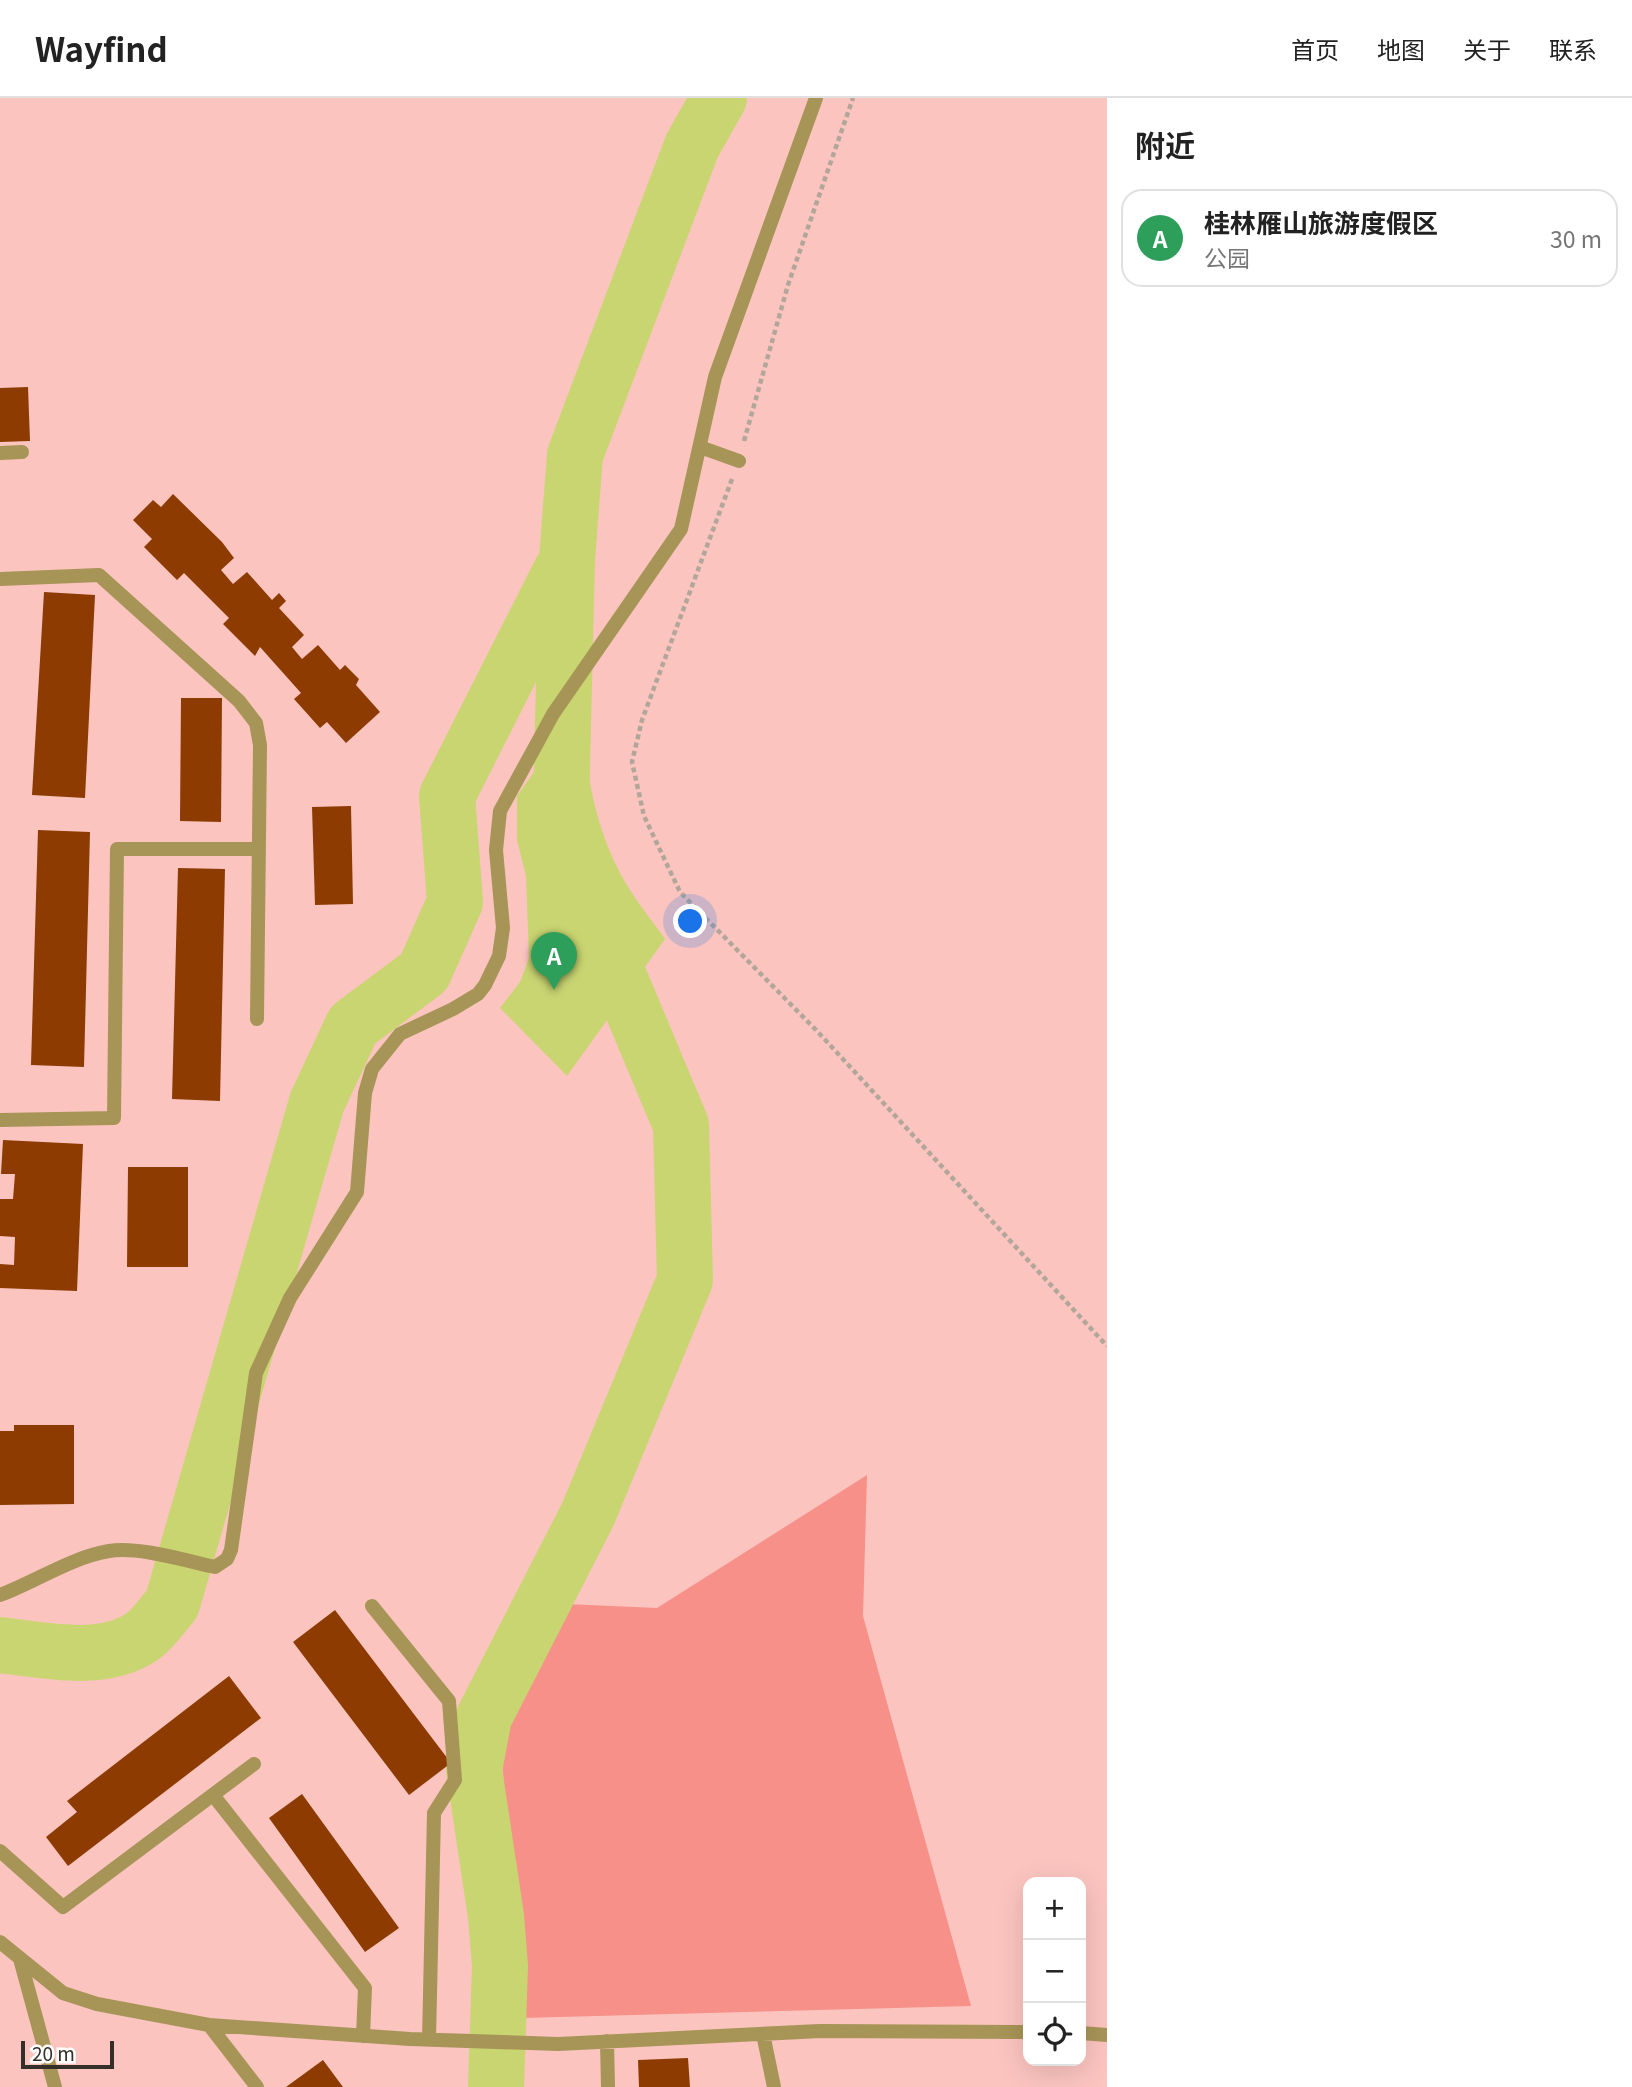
<!DOCTYPE html>
<html lang="zh">
<meta charset="utf-8">
<style>
body{margin:0;font-family:Georgia,"Noto Sans SC",serif;background:#f2f2f2;color:#222}
.controls{position:absolute;right:21px;bottom:21px;display:grid;overflow:hidden;border-radius:14px;box-shadow:0 7px 28px #0002}
.controls button{width:63px;height:63px;display:grid;place-items:center;padding:0;border:0;border-bottom:2px solid #e0e0e0;background:#fff;color:#222;font:35px sans-serif}
.scale{position:absolute;left:21px;bottom:18px;width:93px;box-sizing:border-box;padding-left:7px;border:4px solid #342f29;border-top:0;font-size:19px;line-height:24px;white-space:nowrap;color:#342f29;-webkit-text-stroke:5px #fff;paint-order:stroke}
.you{position:absolute;left:691px;top:824px;width:24px;height:24px;margin:-18px;border:5px solid #fff;border-radius:50%;background:#1a73e8;box-shadow:0 0 0 10px #1a73e833}
.badge{display:grid;place-items:center;width:46px;height:46px;border-radius:50%;background:#b45309;color:#fff;font-size:23px;font-weight:700}
.pin{position:absolute;translate:-50% -58px;filter:drop-shadow(0 2px 4px #0008)}
.pin::after{content:'';position:absolute;top:37px;width:24px;height:21px;background:inherit;clip-path:polygon(0 0,100% 0,50% 100%)}
.list{margin:0;padding:0;list-style:none}
h2{display:flex;justify-content:space-between;align-items:center;height:91px;margin:0;padding:0 28px;font-size:30px}
h2 small{font-size:23px;font-weight:400;color:#767676}
.list li{display:grid;grid-template-columns:46px 1fr auto;gap:21px;align-items:center;box-sizing:border-box;height:98px;margin:0 14px 14px;padding:0 14px;border:2px solid #e0e0e0;border-radius:21px}
.list b{display:block;font-size:26px;white-space:nowrap}
.list p{margin:0;font-size:23px;white-space:nowrap;color:#767676}
.list em{font-size:23px;font-style:normal;color:#767676}
.icon{flex:none;width:38px;height:38px;fill:none;stroke:currentColor;stroke-width:2;stroke-linecap:round;stroke-linejoin:round}
.map{position:relative;flex:none;width:1107px;height:1989px;overflow:hidden}
header{display:flex;align-items:center;gap:42px;box-sizing:border-box;height:98px;padding:0 35px;background:#fff;border-bottom:2px solid #e0e0e0}
header strong{font-size:33px}
nav{display:flex;gap:38px;margin-inline-start:auto;font-size:24px}
main{display:flex}
aside{flex:1;background:#fff}
.map>svg:first-child{display:block}
.green{fill:#fbc4bf;fill-rule:evenodd}
.forest{fill:#f79089}
.water{fill:#c9d571}
.lines{fill:none;stroke-linecap:round;stroke-linejoin:round}
.river{stroke:#c9d571;stroke-width:56}
.building{fill:#8d3b01}
.path{stroke:#b2a69a;stroke-width:4.5;stroke-dasharray:5 3.5;stroke-linecap:butt}
.lane{stroke:#a79457;stroke-width:14}
</style>
<header>
<strong>Wayfind</strong>
<nav><a>首页</a><a>地图</a><a>关于</a><a>联系</a></nav>
</header>
<main>
<div class="map">
<svg width="1107" height="1989" viewBox="0 0 1107 1989">
<rect width="100%" height="100%" fill="#f0e1d2"/>
<path class="green" d="M0,0H1107V1989H0ZM1028,1784H1081V1963H1028Z"/>
<path class="forest" d="M867,1377L863,1518L971,1908L522,1920L500,1636L566,1506L657,1510Z"/>
<path class="water" d="M580,609C586,667 592,722 620,775C632,798 650,820 665,841L567,978L500,910L520,884L529,860L526,778L517,742V698Z"/>
<g class="lines">
<path class="river" d="M561,711L567,461L575,357L692,48L719,0
M0,1547C45,1552 103,1566 143,1538C154,1530 163,1516 172,1506L317,1004L353,927L424,874L455,804L447,698L561,473
M496,1989L500,1868L496,1818L474,1672L484,1619L588,1416L685,1182L681,1027L596,824"/>
</g>
<path class="building" d="M28,289L30,343L0,344V290Z
M173,396L222,444L234,460L221,472L233,486L247,474L272,502L279,495L286,503L279,510L304,537L292,549L302,561L318,547L340,572L345,567L359,581L356,587L380,614L346,645L327,624L320,630L294,601L301,595L260,549L255,558L223,526L229,520L184,475L177,482L144,449L152,441L133,422L153,402L161,409Z
M44,494L95,497L85,700L32,697Z
M181,600H222L221,724L180,723Z
M351,708L353,806L315,807L312,709Z
M38,732L90,734L84,969L31,967Z
M178,770L225,771L220,1003L172,1001Z
M3,1042L83,1046L77,1193L0,1190V1166L14,1167L15,1139L0,1138V1101H13L15,1076H1Z
M128,1069H188V1169H127Z
M14,1327H74V1406L0,1407V1333H14Z
M335,1512L451,1665L409,1697L293,1544Z
M229,1578L261,1620L68,1768L46,1739L77,1714L67,1703Z
M302,1696L399,1830L365,1854L269,1720Z
M688,1960L690,1989H639L638,1962Z
M323,1962L343,1989H286Z"/>
<g class="lines">
<path class="path" d="M744,343L788,187L853,0
M732,381L642,622L632,664L644,718L680,794L818,934L1107,1248"/>
<path class="lane" d="M700,349L739,363
M0,355L22,354
M0,481L99,477L239,603L256,625L260,647L257,921
M0,1022L114,1020L117,751H257
M0,1497C35,1484 72,1459 109,1453C139,1448 186,1463 215,1469L227,1461L231,1452L256,1275L290,1200L357,1094L365,995L372,971L400,936L453,911L478,896L485,887L499,858L503,830L496,752L500,713L553,616L681,431L715,279L816,0
M372,1508L449,1603L455,1682L434,1715L429,1942
M213,1697L365,1890L363,1938
M0,1753L63,1809L254,1666
M0,1844L63,1895L97,1906L209,1927L410,1941L558,1946L820,1933L1028,1934
M20,1861L55,1989
M209,1927L257,1989
M1081,1935L1107,1937
M763,1936L774,1989
M607,1943L608,1989"/>
</g>
</svg>
<div class="controls">
<button>+</button>
<button>−</button>
<button><svg class="icon" aria-label="locate" viewBox="0 0 24 24"><circle cx="12" cy="12" r="6"/><path d="M12 2v4M12 18v4M2 12h4M18 12h4"/></svg></button>
</div>
<div class="scale">20 m</div>
<div class="you"></div>
<div class="pin badge" style="left:554px;top:892px;background:#2e9e5b">A</div>
</div>
<aside>
<h2>附近<small></small></h2>
<ul class="list">
<li><span class="badge" style="background:#2e9e5b">A</span><div><b>桂林雁山旅游度假区</b><p>公园</p></div><em>30 m</em></li>
</ul>
</aside>
</main>
